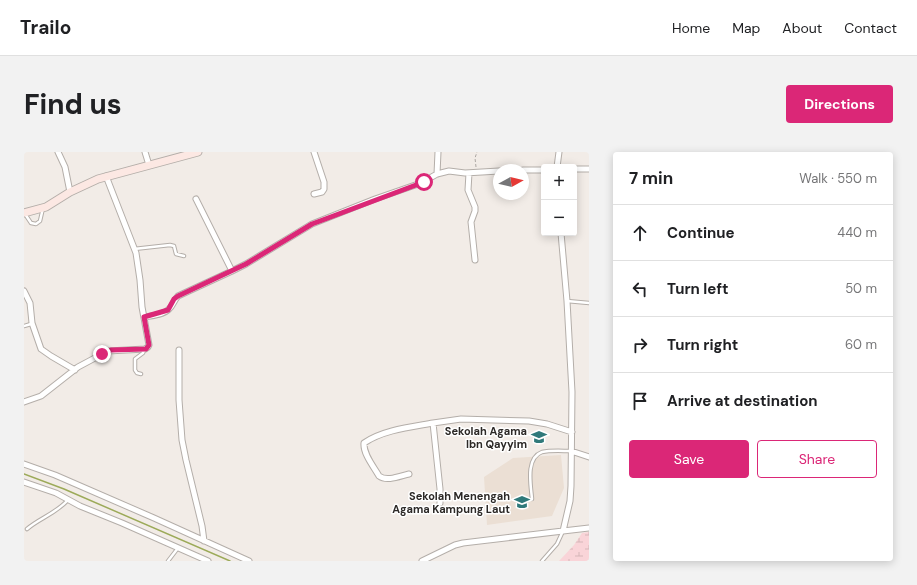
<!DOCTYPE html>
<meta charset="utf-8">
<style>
body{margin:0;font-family:"DM Sans",sans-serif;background:#f2f2f2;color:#202124}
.controls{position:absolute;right:12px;top:12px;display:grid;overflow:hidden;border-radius:4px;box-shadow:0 2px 10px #0003}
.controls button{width:36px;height:36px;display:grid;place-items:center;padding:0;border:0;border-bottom:1px solid #e0e0e0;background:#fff;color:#202124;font:20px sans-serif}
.compass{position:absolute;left:469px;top:12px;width:36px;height:36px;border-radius:50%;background:#fff;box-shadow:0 2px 10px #0003;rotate:82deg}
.stop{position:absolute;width:12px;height:12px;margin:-9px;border:3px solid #db2777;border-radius:50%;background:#fff}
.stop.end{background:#db2777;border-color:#fff;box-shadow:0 1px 4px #0008}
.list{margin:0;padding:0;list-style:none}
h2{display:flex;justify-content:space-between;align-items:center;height:52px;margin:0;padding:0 16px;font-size:17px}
h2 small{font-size:13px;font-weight:400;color:#757577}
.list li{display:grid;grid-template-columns:26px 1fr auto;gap:12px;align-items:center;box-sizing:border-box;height:56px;padding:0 16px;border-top:1px solid #e0e0e0}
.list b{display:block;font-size:15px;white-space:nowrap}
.list em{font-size:13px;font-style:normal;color:#757577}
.actions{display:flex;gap:8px;padding:12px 16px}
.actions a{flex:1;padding:9px 0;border:1px solid #db2777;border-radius:4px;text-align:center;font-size:14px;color:#db2777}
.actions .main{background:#db2777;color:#fff}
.icon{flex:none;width:22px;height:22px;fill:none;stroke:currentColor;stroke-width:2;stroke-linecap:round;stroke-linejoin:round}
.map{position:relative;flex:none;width:565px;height:409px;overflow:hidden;border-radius:4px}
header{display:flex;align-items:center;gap:24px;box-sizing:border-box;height:56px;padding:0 20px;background:#fff;border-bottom:1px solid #e0e0e0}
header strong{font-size:19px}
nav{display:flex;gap:22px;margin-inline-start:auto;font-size:14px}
.intro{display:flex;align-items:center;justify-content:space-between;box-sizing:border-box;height:96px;padding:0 24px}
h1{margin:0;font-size:28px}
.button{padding:10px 18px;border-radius:4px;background:#db2777;color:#fff;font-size:14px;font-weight:700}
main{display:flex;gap:24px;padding:0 24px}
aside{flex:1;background:#fff;border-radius:4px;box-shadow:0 2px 10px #0003}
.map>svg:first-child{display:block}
.built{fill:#ebdfd4}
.wetland{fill:url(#wetland-marsh)}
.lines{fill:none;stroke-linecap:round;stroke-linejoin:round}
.stream{stroke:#9caa59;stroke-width:1.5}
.lane-casing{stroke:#b4aea9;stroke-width:4.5}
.street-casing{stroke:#b4aea9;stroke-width:7}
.secondary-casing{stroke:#b4aea9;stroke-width:9}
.path{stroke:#aba6a2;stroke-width:1;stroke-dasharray:3 2;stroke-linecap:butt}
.lane{stroke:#fff;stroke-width:2.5}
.street{stroke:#fff;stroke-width:5}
.secondary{stroke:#fce8e3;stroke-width:7}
.route{stroke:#db2777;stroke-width:5}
.labels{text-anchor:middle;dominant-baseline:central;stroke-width:3;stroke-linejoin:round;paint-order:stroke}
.poi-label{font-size:11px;font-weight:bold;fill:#2c2927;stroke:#fff;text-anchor:end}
</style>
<header>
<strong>Trailo</strong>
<nav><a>Home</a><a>Map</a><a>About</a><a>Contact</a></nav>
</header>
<div class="intro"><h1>Find us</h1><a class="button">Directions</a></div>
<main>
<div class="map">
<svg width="565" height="409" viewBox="0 0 565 409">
<defs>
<pattern id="wetland-marsh" width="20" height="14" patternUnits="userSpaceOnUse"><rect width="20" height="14" fill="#f9d4d8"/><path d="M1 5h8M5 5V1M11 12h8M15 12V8" fill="none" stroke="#d6b6b9"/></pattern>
</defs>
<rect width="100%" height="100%" fill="#f2ece7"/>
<path class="built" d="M537,303L540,336L528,364L463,373L460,325L489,306Z"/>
<path class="wetland" d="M565,380V409H535L550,393L558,381Z"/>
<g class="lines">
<path class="stream" d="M0,322L40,337L206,409"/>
<defs>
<path id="lane" d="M1,62L7,71L12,72L16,69L19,56
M110,97L146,93L150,94L152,102L160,104
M543,149L565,151
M0,174L7,172
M117,222L113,221L111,218V207L119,201L120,198
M508,347C507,334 501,306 518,300C527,298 538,299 547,299
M3,377C16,366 31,362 44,348
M144,409L154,396
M518,409L533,392L539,379"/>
<path id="street" d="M34,0L41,15L46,40
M121,0L125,13
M533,15L535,0
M550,17H565
M499,18H520
M445,21L444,38L451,55V59L447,70L451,108
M413,22L414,0
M290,42L298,40L300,37V30L290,0
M208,119L222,112L288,72L351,47L397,31L413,22L425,19L441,21L475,19
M0,139L6,151L8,171L17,197L27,204L51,218
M120,165C127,164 140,163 145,157C149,154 150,148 154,144L208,119L172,47
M155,198V248L158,288L162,308L178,374L180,389
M0,250L17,244L54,215L84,199L121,197L124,195L125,193L118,155L116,128L112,101L82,24
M547,299L565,305
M0,312L31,323L130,366L225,409
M385,322C376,324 363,330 355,324C350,315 339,302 340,291C359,278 387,275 409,271
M0,330L32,341L56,354L98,371L184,409
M416,351V337L409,271L437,267L505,269L523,272L548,280
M539,379L565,376
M398,409L431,393L439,391L539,379L546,349L547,334L548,240L543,149L537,81"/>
<path id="secondary" d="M0,61L22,55L46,40L74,27L174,0"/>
</defs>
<use href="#lane" class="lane-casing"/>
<use href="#street" class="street-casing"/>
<use href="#secondary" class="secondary-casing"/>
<path class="path" d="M452,15L451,6L453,0"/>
<use href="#lane" class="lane"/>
<use href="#street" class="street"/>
<use href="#secondary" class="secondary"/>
</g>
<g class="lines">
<path class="route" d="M78,202L87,198L122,197L125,193L120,165L144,158L150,147L154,144L222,112L288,72L400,30"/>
</g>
<defs>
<symbol id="school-bare" viewBox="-9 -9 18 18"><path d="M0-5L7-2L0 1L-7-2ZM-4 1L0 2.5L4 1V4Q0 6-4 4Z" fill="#2f797a" stroke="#fff" stroke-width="2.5" paint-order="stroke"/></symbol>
</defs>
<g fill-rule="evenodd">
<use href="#school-bare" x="504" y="274" width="22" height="22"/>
<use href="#school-bare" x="487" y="339" width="22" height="22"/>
</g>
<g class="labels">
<g class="poi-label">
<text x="503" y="279">Sekolah Agama<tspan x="503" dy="13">Ibn Qayyim</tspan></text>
<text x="486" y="344">Sekolah Menengah<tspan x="486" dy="13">Agama Kampung Laut</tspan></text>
</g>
</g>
</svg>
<div class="controls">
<button>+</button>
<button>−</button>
</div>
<svg class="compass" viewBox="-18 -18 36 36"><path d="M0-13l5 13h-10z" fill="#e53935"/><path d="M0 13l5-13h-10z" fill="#757577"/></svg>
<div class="stop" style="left:400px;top:30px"></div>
<div class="stop end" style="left:78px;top:202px"></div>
</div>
<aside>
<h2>7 min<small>Walk · 550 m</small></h2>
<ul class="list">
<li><svg class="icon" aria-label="ahead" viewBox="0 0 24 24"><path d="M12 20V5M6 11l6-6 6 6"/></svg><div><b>Continue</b></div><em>440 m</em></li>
<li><svg class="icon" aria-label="left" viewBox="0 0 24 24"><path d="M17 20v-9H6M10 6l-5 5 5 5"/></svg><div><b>Turn left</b></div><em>50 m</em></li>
<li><svg class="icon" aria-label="right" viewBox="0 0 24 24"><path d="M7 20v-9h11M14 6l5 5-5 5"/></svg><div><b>Turn right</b></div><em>60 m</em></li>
<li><svg class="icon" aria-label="arrive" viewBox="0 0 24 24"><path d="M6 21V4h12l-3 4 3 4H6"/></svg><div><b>Arrive at destination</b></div></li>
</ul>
<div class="actions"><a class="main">Save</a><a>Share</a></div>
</aside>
</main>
